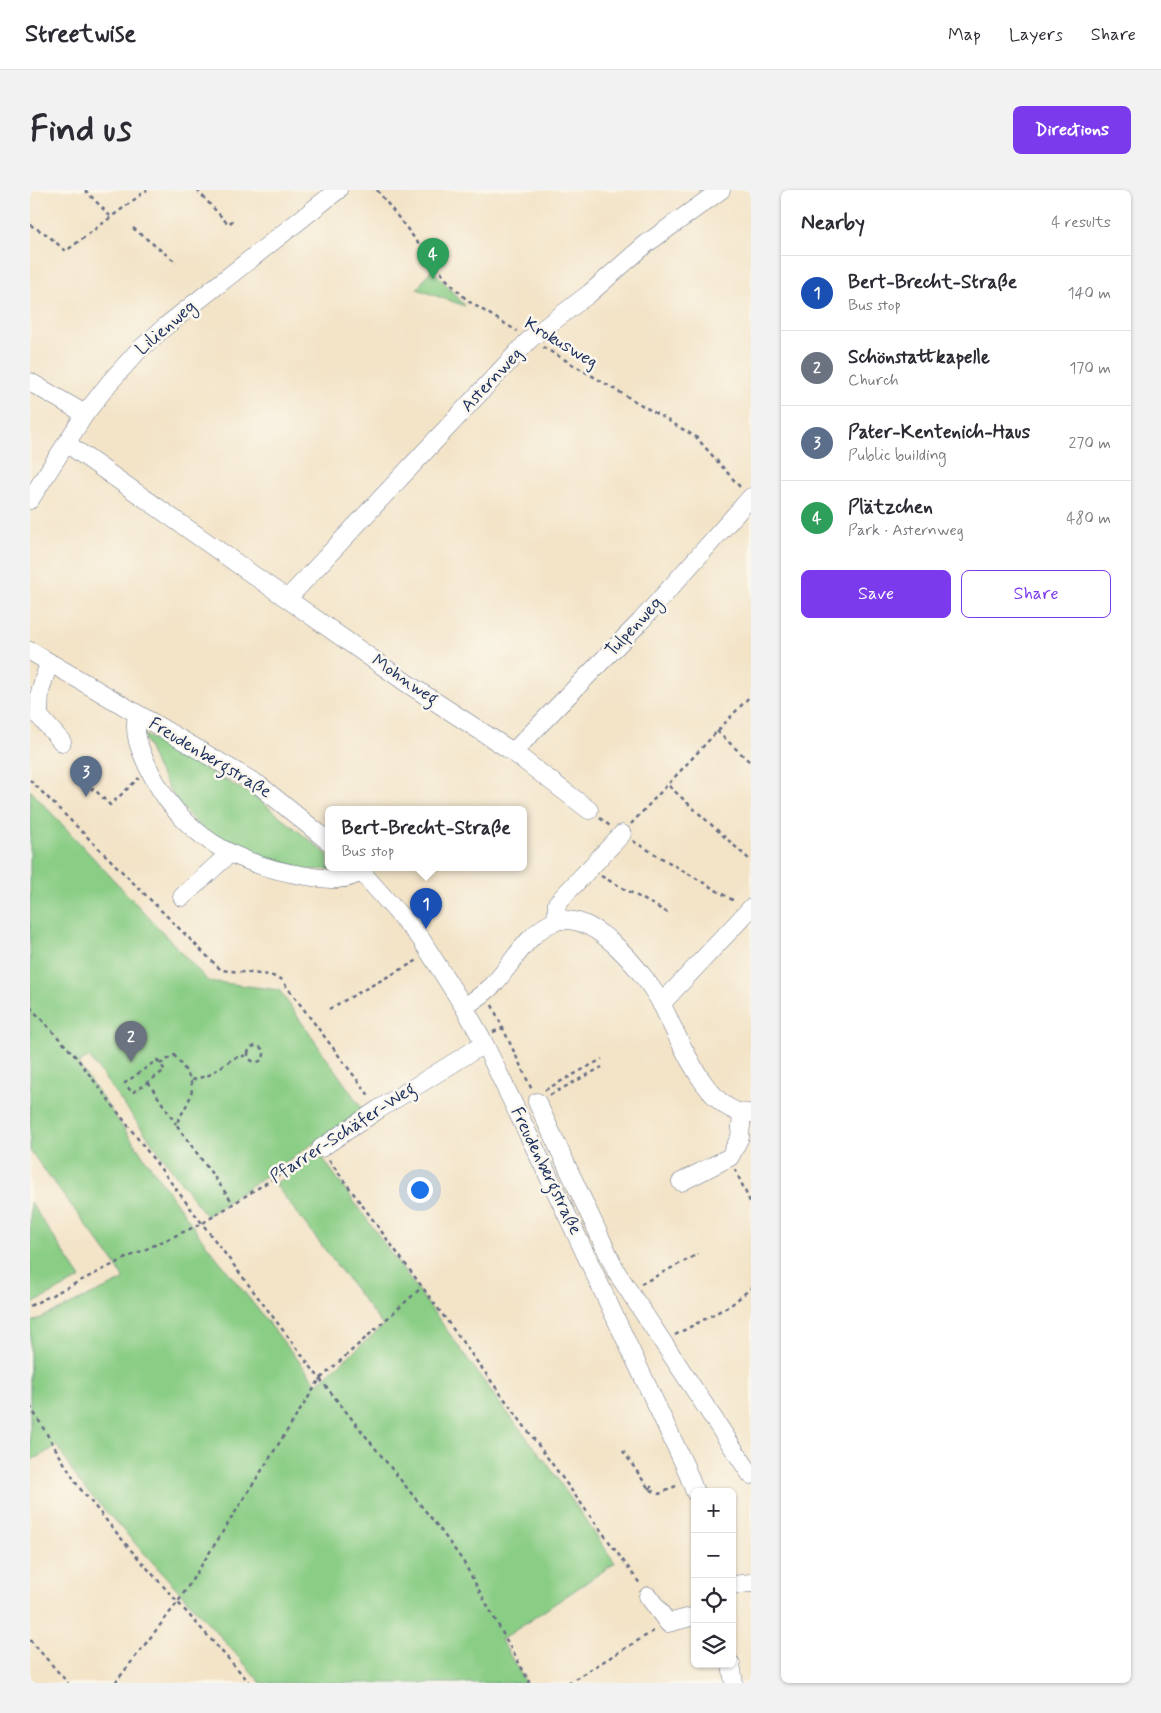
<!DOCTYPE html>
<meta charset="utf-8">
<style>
body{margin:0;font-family:Mynerve,sans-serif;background:#f2f2f3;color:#2b2b33}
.controls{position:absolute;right:15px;bottom:15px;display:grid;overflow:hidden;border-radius:8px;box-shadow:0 1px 4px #0004}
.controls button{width:45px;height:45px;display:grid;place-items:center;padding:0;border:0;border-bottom:1px solid #e1e1e2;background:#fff;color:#2b2b33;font:25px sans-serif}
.you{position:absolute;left:389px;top:999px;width:18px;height:18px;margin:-12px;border:4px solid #fff;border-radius:50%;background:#1a73e8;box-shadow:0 0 0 8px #1a73e833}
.badge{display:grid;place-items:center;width:32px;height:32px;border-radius:50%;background:#7c3aed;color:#fff;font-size:16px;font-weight:700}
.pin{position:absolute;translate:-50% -41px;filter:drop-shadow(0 1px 2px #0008)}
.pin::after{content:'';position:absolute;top:26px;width:18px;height:15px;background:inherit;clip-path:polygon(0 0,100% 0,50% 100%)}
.popup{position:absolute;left:295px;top:616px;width:202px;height:65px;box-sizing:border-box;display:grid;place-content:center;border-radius:8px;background:#fff;filter:drop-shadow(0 1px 4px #0005);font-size:16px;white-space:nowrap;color:#7c7c81}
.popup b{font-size:19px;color:#2b2b33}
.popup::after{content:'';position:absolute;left:50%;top:100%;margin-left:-10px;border:10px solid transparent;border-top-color:#fff}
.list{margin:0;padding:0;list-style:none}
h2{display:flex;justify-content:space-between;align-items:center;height:65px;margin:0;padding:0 20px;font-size:21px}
h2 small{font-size:16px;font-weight:400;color:#7c7c81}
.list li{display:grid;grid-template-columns:32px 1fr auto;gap:15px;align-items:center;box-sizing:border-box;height:75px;padding:0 20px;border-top:1px solid #e1e1e2}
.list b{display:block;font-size:19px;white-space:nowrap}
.list p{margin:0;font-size:16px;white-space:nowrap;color:#7c7c81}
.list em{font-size:16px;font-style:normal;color:#7c7c81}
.actions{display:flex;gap:10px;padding:15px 20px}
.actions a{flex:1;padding:11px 0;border:1px solid #7c3aed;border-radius:8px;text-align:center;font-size:18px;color:#7c3aed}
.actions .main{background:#7c3aed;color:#fff}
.icon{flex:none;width:28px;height:28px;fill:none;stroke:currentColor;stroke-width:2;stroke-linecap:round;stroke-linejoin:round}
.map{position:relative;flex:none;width:721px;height:1493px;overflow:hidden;border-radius:8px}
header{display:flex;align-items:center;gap:30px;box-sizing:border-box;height:70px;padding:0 25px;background:#fff;border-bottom:1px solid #e1e1e2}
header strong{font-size:24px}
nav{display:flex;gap:28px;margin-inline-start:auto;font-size:18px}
.intro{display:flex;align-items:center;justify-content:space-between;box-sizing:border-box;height:120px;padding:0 30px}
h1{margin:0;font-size:35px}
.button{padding:12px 22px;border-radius:8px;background:#7c3aed;color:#fff;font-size:18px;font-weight:700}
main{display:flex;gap:30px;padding:0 30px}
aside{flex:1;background:#fff;border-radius:8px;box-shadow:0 1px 4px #0004}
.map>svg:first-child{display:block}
.green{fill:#8acd85;stroke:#527e72}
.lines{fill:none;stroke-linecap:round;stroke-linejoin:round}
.minor-casing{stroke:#676e83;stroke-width:19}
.path{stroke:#676e83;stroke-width:2.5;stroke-dasharray:4 4;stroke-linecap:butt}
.minor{stroke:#fff;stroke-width:18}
.labels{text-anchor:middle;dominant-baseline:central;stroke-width:5;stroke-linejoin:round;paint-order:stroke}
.street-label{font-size:18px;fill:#1b2f5e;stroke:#fbf7ec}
</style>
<header>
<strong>Streetwise</strong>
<nav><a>Map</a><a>Layers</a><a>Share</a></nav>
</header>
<div class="intro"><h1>Find us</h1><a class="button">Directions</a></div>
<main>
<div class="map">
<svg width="721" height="1493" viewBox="0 0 721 1493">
<rect width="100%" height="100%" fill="#fbf7ec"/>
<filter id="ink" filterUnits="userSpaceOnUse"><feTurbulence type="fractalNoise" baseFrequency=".02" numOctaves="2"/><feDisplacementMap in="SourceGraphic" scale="10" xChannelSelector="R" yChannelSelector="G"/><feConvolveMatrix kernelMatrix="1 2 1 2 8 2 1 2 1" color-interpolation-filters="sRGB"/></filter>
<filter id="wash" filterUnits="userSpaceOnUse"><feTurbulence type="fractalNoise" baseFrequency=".0096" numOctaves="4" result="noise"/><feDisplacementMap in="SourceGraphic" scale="20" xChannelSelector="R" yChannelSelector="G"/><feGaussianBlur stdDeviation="1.12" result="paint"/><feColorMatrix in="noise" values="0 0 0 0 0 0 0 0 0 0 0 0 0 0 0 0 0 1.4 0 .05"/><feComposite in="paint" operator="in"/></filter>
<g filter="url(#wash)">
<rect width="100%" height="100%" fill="#f3e4c8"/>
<path class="green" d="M402,79L435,116L387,99Z
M113,544L227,608L298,665V678H310L311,679L270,680L234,673L170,637L147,612L127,578Z
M0,600L178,791L249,800L333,920L176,1026L59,867L48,874L172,1049L287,1194L353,1136L245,994L289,963L468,1211L516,1272L585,1373L471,1450L496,1493H231L190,1446L49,1292L27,1256L0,1271V1133L94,1090L84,1072L0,961Z
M0,1012L51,1088L2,1114L0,1111Z"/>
</g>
<g filter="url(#ink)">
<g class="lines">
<defs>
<path id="minor" d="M0,192L55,224
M36,253L378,494L483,562L559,620
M0,310L55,224L80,192L107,162L137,135L308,0
M258,408L500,149L560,103L616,54L691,0
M0,461L229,595L298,651
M19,472L10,502L9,526L32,552
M107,524C103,546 110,560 119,579C151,646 206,675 277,686C296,689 315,693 332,681
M483,562L610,432L721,307
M328,678L391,749L434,817L451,847L529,1008L655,1276L665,1302
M152,707L200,663
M526,731L527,713L592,644
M631,814L721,718
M434,817C445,810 455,803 464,794C482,774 498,742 524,732C564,718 616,785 632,815C648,846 679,928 721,923
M507,912L587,1083L721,1285
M291,958L349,919L454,854
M651,992L700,967L710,947L712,924
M702,1395L721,1393
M618,1406L638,1433L665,1426
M701,1474L704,1493"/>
</defs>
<use href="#minor" class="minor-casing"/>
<path class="path" d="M55,0L81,27
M167,0L198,34L204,30
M347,0L417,90L438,111L487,141
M0,35L16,44L36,61L117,0
M103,38L147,73
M513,157L666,247L710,297
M687,541L721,573
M0,590L191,780L240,785L251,789L340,907
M639,596L721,671
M61,600L63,598L80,615L109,588
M570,628L580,636
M601,634L721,505
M603,651L706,712
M571,686L640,724
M462,815L502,900
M0,817L46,867L290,1189L409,1338L433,1371L500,1493
M299,819L388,770
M463,842L473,838
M218 864a8 8 0 1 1 16 0a8 8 0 1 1-16 0Z
M127,870L135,880L102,903L95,893Z
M130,874L144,865C170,898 165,900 146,934L203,1013
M162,890L179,885L204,868L218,865
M118,892L146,934
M515,900L572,869
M520,905L572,877
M299,970L611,1395
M705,979L721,1014
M611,1094L668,1064
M0,1116L92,1070L173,1033L280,965
M645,1145L701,1115L721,1098
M0,1216L48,1296L100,1359L220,1493
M593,1261L619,1299L629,1304L648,1295
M619,1299L624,1294
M0,1450L38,1493
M85,1493L148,1412L290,1189L391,1098
M538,1493L627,1439"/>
<use href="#minor" class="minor"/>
</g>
</g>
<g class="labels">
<g class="street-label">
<text transform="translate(136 138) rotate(-41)">Lilienweg</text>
<text transform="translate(531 153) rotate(31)">Krokusweg</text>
<text transform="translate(462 190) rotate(-47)">Asternweg</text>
<text transform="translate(604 437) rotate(-47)">Tulpenweg</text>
<text transform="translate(375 490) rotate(34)">Mohnweg</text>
<text transform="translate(180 568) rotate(31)">Freudenbergstraße</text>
<text transform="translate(313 943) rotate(-33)">Pfarrer-Schäfer-Weg</text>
<text transform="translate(516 981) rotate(64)">Freudenbergstraße</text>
</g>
</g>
</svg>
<div class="controls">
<button>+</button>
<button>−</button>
<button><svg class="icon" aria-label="locate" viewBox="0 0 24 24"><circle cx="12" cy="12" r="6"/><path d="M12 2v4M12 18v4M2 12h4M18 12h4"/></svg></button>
<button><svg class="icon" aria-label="layers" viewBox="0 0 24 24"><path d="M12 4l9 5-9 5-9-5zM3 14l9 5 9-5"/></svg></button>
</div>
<div class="you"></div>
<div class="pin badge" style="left:396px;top:739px;background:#1a4fb4">1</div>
<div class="popup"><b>Bert-Brecht-Straße</b>Bus stop</div>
<div class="pin badge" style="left:101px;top:872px;background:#6b7280">2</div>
<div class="pin badge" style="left:56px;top:607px;background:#5c6f8a">3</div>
<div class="pin badge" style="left:403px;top:89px;background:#2e9e5b">4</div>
</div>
<aside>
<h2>Nearby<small>4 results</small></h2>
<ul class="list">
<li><span class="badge" style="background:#1a4fb4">1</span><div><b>Bert-Brecht-Straße</b><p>Bus stop</p></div><em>140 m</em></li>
<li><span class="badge" style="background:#6b7280">2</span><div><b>Schönstattkapelle</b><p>Church</p></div><em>170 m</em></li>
<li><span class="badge" style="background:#5c6f8a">3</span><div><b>Pater-Kentenich-Haus</b><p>Public building</p></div><em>270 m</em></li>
<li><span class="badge" style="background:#2e9e5b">4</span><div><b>Plätzchen</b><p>Park · Asternweg</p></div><em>480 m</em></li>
</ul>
<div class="actions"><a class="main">Save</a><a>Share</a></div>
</aside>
</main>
